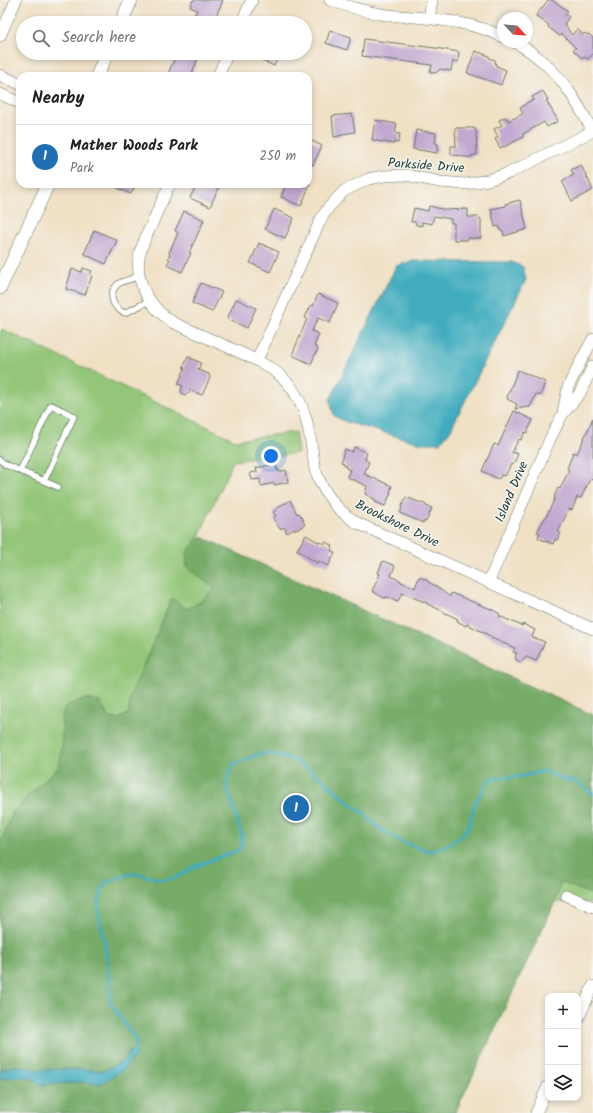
<!DOCTYPE html>
<meta charset="utf-8">
<style>
body{margin:0;font-family:Kalam,sans-serif;background:#f2f2f2;color:#202124}
.controls{position:absolute;right:12px;bottom:12px;display:grid;overflow:hidden;border-radius:8px;box-shadow:0 2px 6px #0003}
.controls button{width:36px;height:36px;display:grid;place-items:center;padding:0;border:0;border-bottom:1px solid #e0e0e0;background:#fff;color:#202124;font:20px sans-serif}
.compass{position:absolute;left:497px;top:12px;width:36px;height:36px;border-radius:50%;background:#fff;box-shadow:0 2px 6px #0003;rotate:116deg}
.you{position:absolute;left:271px;top:456px;width:14px;height:14px;margin:-10px;border:3px solid #fff;border-radius:50%;background:#1a73e8;box-shadow:0 0 0 6px #1a73e833}
.badge{display:grid;place-items:center;width:26px;height:26px;border-radius:50%;background:#1f6fb2;color:#fff;font-size:13px;font-weight:700}
.pin{position:absolute;translate:-50% -50%;border:2px solid #fff;box-shadow:0 1px 4px #0006}
.list{margin:0;padding:0;list-style:none}
h2{display:flex;justify-content:space-between;align-items:center;height:52px;margin:0;padding:0 16px;font-size:17px}
h2 small{font-size:13px;font-weight:400;color:#757577}
.list li{display:grid;grid-template-columns:26px 1fr auto;gap:12px;align-items:center;box-sizing:border-box;height:64px;padding:0 16px;border-top:1px solid #e0e0e0}
.list b{display:block;font-size:15px;white-space:nowrap}
.list p{margin:0;font-size:13px;white-space:nowrap;color:#757577}
.list em{font-size:13px;font-style:normal;color:#757577}
.icon{flex:none;width:22px;height:22px;fill:none;stroke:currentColor;stroke-width:2;stroke-linecap:round;stroke-linejoin:round}
.map{position:relative;flex:none;width:593px;height:1113px;overflow:hidden}
.search{position:absolute;background:#fff;box-shadow:0 2px 6px #0003;left:16px;top:16px;width:296px;height:44px;display:flex;align-items:center;gap:10px;box-sizing:border-box;padding:0 14px;border-radius:22px;color:#757577;font-size:15px}
.panel{position:absolute;background:#fff;box-shadow:0 2px 6px #0003;left:16px;top:72px;width:296px;height:116px;border-radius:12px}
.map>svg:first-child{display:block}
.green{fill:#93c678;stroke:#598256}
.forest{fill:#76ab68;stroke:#4a744e}
.water{fill:#3facbe;stroke:#2f7479}
.lines{fill:none;stroke-linecap:round;stroke-linejoin:round}
.stream{stroke:#3facbe;stroke-width:3}
.building{fill:#c2a8d0}
.service-casing{stroke:#687666;stroke-width:7}
.minor-casing{stroke:#687666;stroke-width:12}
.tertiary-casing{stroke:#687666;stroke-width:14}
.service{stroke:#fff;stroke-width:5.5}
.minor{stroke:#fff;stroke-width:11}
.tertiary{stroke:#fff;stroke-width:13}
.labels{text-anchor:middle;dominant-baseline:central;stroke-width:3;stroke-linejoin:round;paint-order:stroke}
.street-label{font-size:13px;fill:#1f3d34;stroke:#f6f6f2}
</style>
<div class="map">
<svg width="593" height="1113" viewBox="0 0 593 1113">
<rect width="100%" height="100%" fill="#f6f6f2"/>
<filter id="ink" filterUnits="userSpaceOnUse"><feTurbulence type="fractalNoise" baseFrequency=".025" numOctaves="2"/><feDisplacementMap in="SourceGraphic" scale="8" xChannelSelector="R" yChannelSelector="G"/><feConvolveMatrix kernelMatrix="1 2 1 2 8 2 1 2 1" color-interpolation-filters="sRGB"/></filter>
<filter id="wash" filterUnits="userSpaceOnUse"><feTurbulence type="fractalNoise" baseFrequency=".012" numOctaves="4" result="noise"/><feDisplacementMap in="SourceGraphic" scale="16" xChannelSelector="R" yChannelSelector="G"/><feGaussianBlur stdDeviation="0.9" result="paint"/><feColorMatrix in="noise" values="0 0 0 0 0 0 0 0 0 0 0 0 0 0 0 0 0 1.4 0 .05"/><feComposite in="paint" operator="in"/></filter>
<g filter="url(#wash)">
<rect width="100%" height="100%" fill="#f0e0c4"/>
<path class="green" d="M2,329L235,440L295,432L298,453L233,461L199,536L593,715V903L555,902L455,1113H0V333Z"/>
<path class="forest" d="M199,536L593,715V895L561,882L555,902L455,1113H0V844L13,812L31,793L59,767L62,747V718L65,706L86,699L100,702L109,718L119,719L129,713L130,697L172,598L187,609L200,602L215,589L187,567L186,554Z"/>
<path class="water" d="M411,261L512,262L523,267L526,280L450,431L440,443H420L346,422L334,416L330,400L396,266Z
M130,1051L137,1054L122,1071L100,1084L81,1082L42,1085L34,1080L27,1077L0,1078V1070L14,1066L25,1067L37,1070L82,1069L103,1071L125,1060Z"/>
<g class="lines">
<path class="stream" d="M131,1055L135,1050L136,1040L111,1004L110,1000L111,995L105,945L98,910L100,897L105,883C114,880 125,873 135,874C152,875 163,885 181,875C185,873 189,872 191,868L238,850L241,847L242,836L226,784L233,764L260,754L269,753L294,760L320,777L353,806L365,814L380,829L401,842L428,851L436,850L453,842L462,835L469,826L475,803L490,779L524,776L544,771L562,779L577,782L593,794"/>
</g>
<g id="blocks">
<path class="building" d="M193,0H223L213,23H191L197,10L190,7Z
M548,0H552L568,11L565,14L569,17L564,24L572,35L577,29L583,35L585,33L587,35L589,34L593,38V54L588,59L584,56L582,58L573,50L576,48L562,34L560,36L548,27L549,25L536,16Z
M330,30L351,37L347,50L326,43Z
M364,39L435,48L459,52L458,62L453,61L451,71L440,69L436,73L430,72L432,65L362,56Z
M475,51L489,56V58L495,60L496,66L506,70L501,85L467,73Z
M177,53H200L191,76H167Z
M246,53H280L274,66Z
M543,91L548,100H546L558,121L547,127L544,122L523,134V137L504,147V146L500,148L495,139L498,137L494,129L502,125L499,120L506,117L508,121L523,114L520,108L527,103L528,102L534,100L532,97Z
M352,114L355,132L343,134V135L334,137L332,116Z
M375,120L397,124L395,133L400,134L398,143L394,142V144L372,140Z
M455,128H474V129H476L477,155H472V157H463V156L451,155V146H456Z
M416,130L436,133L435,144H438L437,153L413,149Z
M308,139L322,146L313,165L308,163Z
M581,165L593,190L572,201L562,181L574,175L571,170Z
M109,184H136L131,194Z
M197,184H213L219,187L210,207L190,198Z
M286,184H310L301,206L281,197Z
M520,200L527,229L504,236L503,231H500L499,226L495,227L491,209L506,206L505,204Z
M429,206L446,210L468,209V217H478L481,219V238H468V240H454V223H451V219L434,216L432,224L422,222V226L416,225L415,222H411L414,208L428,211Z
M274,209L294,218L285,238L265,229Z
M184,211L204,220L189,253H191L182,272L167,265L170,259L168,258L170,254L169,253L178,233L175,231Z
M94,230L117,240L106,264L84,254Z
M259,243L279,252L270,272L250,263Z
M83,268L92,271L90,275L92,276L85,295L66,289L72,269L82,272Z
M201,283L222,292L212,312L192,303Z
M318,294L338,303L330,323L318,318L312,331L319,334L314,346L318,348L311,364L292,355L307,319L305,318L311,305L313,306Z
M236,299L256,308L247,328L227,319Z
M188,357L201,363L198,370L209,374L210,378L202,395L190,390L189,393L185,395L182,393L181,390L183,386L178,384L185,368L183,367Z
M518,370L545,382L540,396L536,394L530,407L515,409L517,404L507,399L508,397H507Z
M514,411L533,420L527,433L525,432L521,440L519,439L512,452L518,454L513,465L511,464L505,476L501,475L499,479L482,471L494,444L498,446Z
M593,418V480L590,479L581,498L577,497L572,510L569,509L558,532L561,533L557,540L555,539L553,544L538,538L540,533L537,532L548,513L555,498L554,497L558,488L560,489L569,470L567,469L573,452L577,454Z
M354,447L367,453L365,458L366,459L365,460L369,462L364,474L392,486L390,493H391L385,506L375,502L376,500L365,494L367,486L347,477L350,470L346,468V466L344,465V463L341,462L343,457L342,456L345,449L352,452Z
M276,464L277,470L278,469L279,472L286,470L288,482L274,485V483L261,486L260,479L252,480L250,473L257,472L256,468Z
M406,497L421,503L425,504L426,506L432,508L426,522L424,521L423,523L400,513L402,509L401,508Z
M290,500L297,514L299,513L304,520H302L305,524L297,530L296,529L294,530L293,529L287,533L284,527L280,529L273,518L276,516L273,512L284,503L285,504Z
M306,535L320,543L321,542L324,544L325,542L333,546L331,551L335,553L328,566L318,561L317,563L297,550Z
M383,561L395,566L391,576L401,581V582L415,588L419,577L427,580V581L437,587L450,597L451,593L493,610L500,614L499,616L522,626L523,624L535,630L532,637L545,642L536,661L527,657L520,662L516,660L515,657L517,653L513,652L515,648L491,638L492,637L467,624L466,626L457,621L458,619L443,612V611L427,604V603L402,593L398,601L387,597L384,598L372,591L380,574L378,573Z"/>
</g>
</g>
<g filter="url(#ink)">
<use href="#blocks" fill-opacity="0" stroke="#687666" stroke-width="1"/>
<g class="lines">
<defs>
<path id="service" d="M140,276C134,279 123,280 118,284C107,294 112,308 125,313L149,301
M0,460L6,465L58,487
M20,471L51,405L74,416L44,481"/>
<path id="minor" d="M330,0C346,6 363,11 380,14C391,16 403,16 414,17C444,20 475,23 503,37
M429,18L432,0
M241,23L252,0
M0,36L16,0
M514,42C535,52 556,72 569,91C578,104 585,118 593,131
M0,75L20,84
M218,76L228,53
M0,94L20,103
M170,184C163,198 157,212 151,226C146,236 141,246 139,257C135,285 152,310 174,323C192,331 210,339 228,347C263,363 290,372 304,412C310,429 312,451 315,469C323,493 336,510 357,523L593,629
M257,360L322,217L329,207L344,191L368,179L384,176L406,175L440,182L466,184L488,180L509,173L593,131
M563,412L568,387L582,359L593,339
M489,581L550,439L562,415L580,393L593,366
M566,895L593,907
M578,1019L593,986
M536,1113L548,1086"/>
<path id="tertiary" d="M121,23L131,0
M97,76L107,53
M0,288L48,184"/>
</defs>
<use href="#service" class="service-casing"/>
<use href="#minor" class="minor-casing"/>
<use href="#tertiary" class="tertiary-casing"/>
<use href="#service" class="service"/>
<use href="#minor" class="minor"/>
<use href="#tertiary" class="tertiary"/>
</g>
</g>
<g class="labels">
<g class="street-label">
<text transform="translate(426 166) rotate(4)">Parkside Drive</text>
<text transform="translate(512 492) rotate(-67)">Island Drive</text>
<text transform="translate(397 524) rotate(26)">Brookshore Drive</text>
</g>
</g>
</svg>
<div class="controls">
<button>+</button>
<button>−</button>
<button><svg class="icon" aria-label="layers" viewBox="0 0 24 24"><path d="M12 4l9 5-9 5-9-5zM3 14l9 5 9-5"/></svg></button>
</div>
<svg class="compass" viewBox="-18 -18 36 36"><path d="M0-13l5 13h-10z" fill="#e53935"/><path d="M0 13l5-13h-10z" fill="#757577"/></svg>
<div class="you"></div>
<div class="pin badge" style="left:296px;top:808px">1</div>
<div class="search"><svg class="icon" aria-label="search" viewBox="0 0 24 24"><circle cx="10" cy="10" r="6"/><path d="M15 15l6 6"/></svg>Search here</div>
<section class="panel">
<h2>Nearby<small></small></h2>
<ul class="list">
<li><span class="badge">1</span><div><b>Mather Woods Park</b><p>Park</p></div><em>250 m</em></li>
</ul>
</section>
</div>
